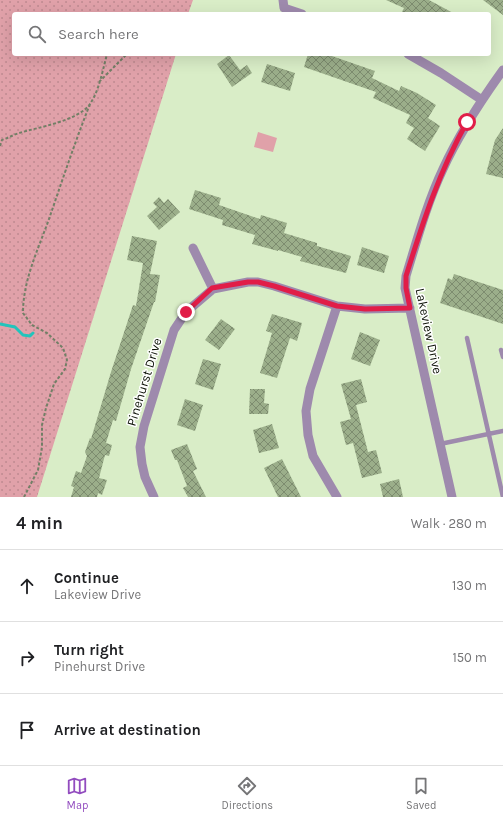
<!DOCTYPE html>
<meta charset="utf-8">
<style>
body{margin:0;font-family:Karla,sans-serif;background:#f2f2f2;color:#202124}
.stop{position:absolute;width:12px;height:12px;margin:-9px;border:3px solid #e11d48;border-radius:50%;background:#fff}
.stop.end{background:#e11d48;border-color:#fff;box-shadow:0 1px 4px #0008}
.list{margin:0;padding:0;list-style:none}
h2{display:flex;justify-content:space-between;align-items:center;height:52px;margin:0;padding:0 16px;font-size:17px}
h2 small{font-size:13px;font-weight:400;color:#757577}
.list li{display:grid;grid-template-columns:26px 1fr auto;gap:12px;align-items:center;box-sizing:border-box;height:72px;padding:0 16px;border-top:1px solid #e0e0e0}
.list b{display:block;font-size:15px;white-space:nowrap}
.list p{margin:0;font-size:13px;white-space:nowrap;color:#757577}
.list em{font-size:13px;font-style:normal;color:#757577}
.icon{flex:none;width:22px;height:22px;fill:none;stroke:currentColor;stroke-width:2;stroke-linecap:round;stroke-linejoin:round}
.map{position:relative;flex:none;width:503px;height:497px;overflow:hidden}
.search{position:absolute;background:#fff;box-shadow:0 4px 16px #0002;left:12px;right:12px;top:12px;height:44px;display:flex;align-items:center;gap:10px;box-sizing:border-box;padding:0 14px;border-radius:4px;color:#757577;font-size:15px}
.sheet{height:268px;background:#fff}
nav{display:flex;justify-content:space-around;align-items:center;box-sizing:border-box;height:56px;border-top:1px solid #e0e0e0;background:#fff;font-size:11px;color:#757577}
nav a{display:grid;justify-items:center;gap:2px}
nav .on{color:#924cbf}
.map>svg:first-child{display:block}
.grass{fill:url(#grass-dots)}
.pitch{fill:#e0a1a9}
.lines{fill:none;stroke-linecap:round;stroke-linejoin:round}
.stream{stroke:#22c4bc;stroke-width:3}
.building{fill:url(#building-cross-hatch)}
.path{stroke:#727f66;stroke-width:2;stroke-dasharray:3 2;stroke-linecap:butt}
.service{stroke:#9e8aad;stroke-width:4.5}
.minor{stroke:#9e8aad;stroke-width:9}
.route{stroke:#e11d48;stroke-width:5}
.labels{text-anchor:middle;dominant-baseline:central;stroke-width:3;stroke-linejoin:round;paint-order:stroke}
.street-label{font-size:13px;fill:#0b1105;stroke:#fff}
</style>
<div class="map">
<svg width="503" height="497" viewBox="0 0 503 497">
<defs>
<pattern id="grass-dots" width="8" height="8" patternUnits="userSpaceOnUse"><rect width="8" height="8" fill="#e0a1a9"/><path d="M2 2h.1M6 6h.1" fill="none" stroke="#bf8a90" stroke-width="1.8" stroke-linecap="round"/></pattern>
<pattern id="building-cross-hatch" width="8" height="8" patternUnits="userSpaceOnUse"><rect width="8" height="8" fill="#9bae8a"/><path d="M0 0l8 8M0 8l8-8" fill="none" stroke="#7d8c6f"/></pattern>
</defs>
<rect width="100%" height="100%" fill="#d9edc7"/>
<path class="grass" d="M0,0H193L188,14H14V54H176L37,497H0Z"/>
<path class="pitch" d="M258,132L277,138L273,152L254,147Z"/>
<g class="lines">
<path class="stream" d="M0,324L15,327L23,335L30,336L33,333"/>
</g>
<path class="building" d="M386,0H429L455,14H401L404,8Z
M483,0H503V15Z
M308,54H326L375,71L372,78L399,91L401,86L417,93L436,105L428,118L440,126L425,151L407,139L414,128L406,123L410,115L373,98L376,92L304,67Z
M229,55L240,70L247,65L252,73L232,87L217,64Z
M267,64L295,73L290,91L261,82Z
M503,128V178L486,174L495,140Z
M195,190L221,198L219,205L260,219L261,215L287,223L284,233L317,243V246L351,256L346,273L300,261L302,257L278,250V251L252,244L255,235L222,225L223,220L189,209Z
M159,197L164,203L168,199L180,212L159,230L147,216L157,207L153,203Z
M132,236L157,241L150,274L160,275L155,302H154L131,369L116,421L113,420L106,443L112,445L109,456L105,455L99,478L107,480L102,495L98,493L97,497H71L74,487L71,486L76,471L81,473L87,456L85,452L90,438L91,439L111,372L133,305L136,306L143,263L127,260Z
M362,247L389,256L384,273L357,265Z
M454,274L503,290V324L440,303L448,278L452,280Z
M272,314L302,323L297,341L290,338L277,378L260,373L272,333L266,331Z
M221,319L235,329L219,350L205,340Z
M360,332L380,340L370,366L351,359Z
M203,359L221,364L213,390L195,384Z
M361,379L367,402L356,405L368,452L376,450L382,473L362,478L353,443L346,445L340,422L351,419L341,384Z
M250,389H265L264,403L269,404L268,414H249Z
M185,399L203,405L195,431L177,425Z
M272,424L279,448L259,453L253,430Z
M187,444L197,469L193,471L206,497H188L183,488L187,486L177,460H175L171,450Z
M282,459L301,497H278L264,468Z
M399,479L403,497H383L380,484Z"/>
<g class="lines">
<path class="path" d="M99,82L127,54
M0,146L2,140C8,138 13,135 19,133C39,127 78,121 90,104C99,91 103,69 107,54
M24,497L38,470L42,447V425L46,408L54,384L65,369L67,360L63,348L47,333L32,325L23,313C23,280 38,250 49,219C62,181 75,142 90,104"/>
<path class="service" d="M467,338L503,497
M501,350L503,357
M440,444L503,431"/>
<path class="minor" d="M283,0L284,8L302,14
M408,54L441,73L482,100
M193,248L213,289
M337,306L310,389L306,411L308,435L313,456L337,497
M154,497L145,477L142,464L140,447L144,426L174,330L186,312L213,289L248,282H258L274,286L337,306L365,309L410,308
M452,497L405,288L406,276C417,240 427,203 443,169C459,134 480,102 503,70"/>
</g>
<g class="lines">
<path class="route" d="M186,312L212,288L248,282H258L274,286L337,306L365,309L410,308L406,288V276C423,222 439,172 467,122"/>
</g>
<g class="labels">
<g class="street-label">
<text transform="translate(429 331) rotate(78)">Lakeview Drive</text>
<text transform="translate(144 382) rotate(-73)">Pinehurst Drive</text>
</g>
</g>
</svg>
<div class="stop" style="left:467px;top:122px"></div>
<div class="stop end" style="left:186px;top:312px"></div>
<div class="search"><svg class="icon" aria-label="search" viewBox="0 0 24 24"><circle cx="10" cy="10" r="6"/><path d="M15 15l6 6"/></svg>Search here</div>
</div>
<section class="sheet">
<h2>4 min<small>Walk · 280 m</small></h2>
<ul class="list">
<li><svg class="icon" aria-label="ahead" viewBox="0 0 24 24"><path d="M12 20V5M6 11l6-6 6 6"/></svg><div><b>Continue</b><p>Lakeview Drive</p></div><em>130 m</em></li>
<li><svg class="icon" aria-label="right" viewBox="0 0 24 24"><path d="M7 20v-9h11M14 6l5 5-5 5"/></svg><div><b>Turn right</b><p>Pinehurst Drive</p></div><em>150 m</em></li>
<li><svg class="icon" aria-label="arrive" viewBox="0 0 24 24"><path d="M6 21V4h12l-3 4 3 4H6"/></svg><div><b>Arrive at destination</b></div></li>
</ul>
</section>
<nav>
<a class="on"><svg class="icon" aria-label="map" viewBox="0 0 24 24"><path d="M3 6l6-2 6 2 6-2v14l-6 2-6-2-6 2zM9 4v14M15 6v14"/></svg>Map</a>
<a><svg class="icon" aria-label="directions" viewBox="0 0 24 24"><path d="M12 3l9 9-9 9-9-9zM9 14v-3h6M13 9l2 2-2 2"/></svg>Directions</a>
<a><svg class="icon" aria-label="saved" viewBox="0 0 24 24"><path d="M7 4h10v16l-5-4-5 4z"/></svg>Saved</a>
</nav>
